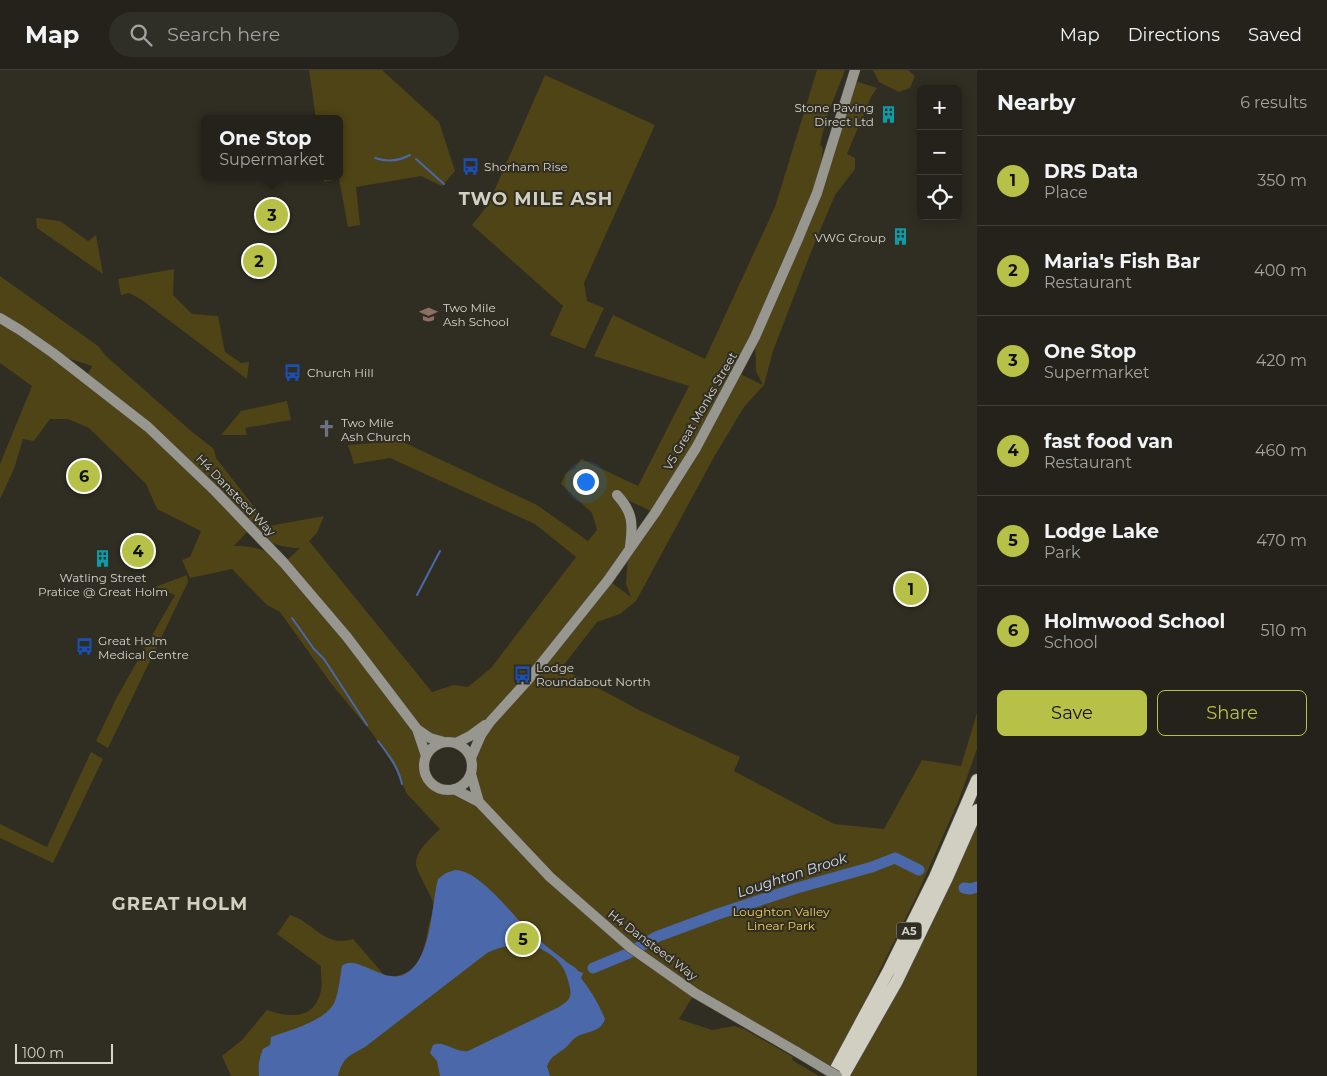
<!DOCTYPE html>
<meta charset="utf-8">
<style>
body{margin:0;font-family:Montserrat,sans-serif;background:#302f27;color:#f1f3f6}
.controls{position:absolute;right:15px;top:15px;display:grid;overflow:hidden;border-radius:8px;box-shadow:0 2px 12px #0003}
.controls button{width:45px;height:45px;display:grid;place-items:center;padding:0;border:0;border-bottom:1px solid #413f39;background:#24221a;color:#f1f3f6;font:25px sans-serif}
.scale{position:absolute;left:15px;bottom:12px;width:98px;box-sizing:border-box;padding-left:5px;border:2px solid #d5d3cc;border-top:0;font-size:14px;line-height:18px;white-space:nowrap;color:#d5d3cc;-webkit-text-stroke:4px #302d23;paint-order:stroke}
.you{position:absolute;left:585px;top:411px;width:18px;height:18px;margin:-12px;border:4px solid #fff;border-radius:50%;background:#1a73e8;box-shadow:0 0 0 8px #1a73e833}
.badge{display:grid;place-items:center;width:32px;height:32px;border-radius:50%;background:#b8c147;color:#111;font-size:16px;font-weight:700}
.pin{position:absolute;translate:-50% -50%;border:2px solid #fff;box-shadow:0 1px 5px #0006}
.popup{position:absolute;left:201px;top:45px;width:142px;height:65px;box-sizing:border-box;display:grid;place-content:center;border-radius:8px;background:#24221a;filter:drop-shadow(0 1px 4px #0005);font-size:16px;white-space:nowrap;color:#a3a4a2}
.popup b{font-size:19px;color:#f1f3f6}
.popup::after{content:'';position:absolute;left:50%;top:100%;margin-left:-10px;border:10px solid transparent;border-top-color:#24221a}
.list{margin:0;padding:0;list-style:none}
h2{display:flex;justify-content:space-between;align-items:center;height:65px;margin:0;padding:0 20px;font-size:21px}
h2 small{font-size:16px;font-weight:400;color:#a3a4a2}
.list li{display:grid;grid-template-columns:32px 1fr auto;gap:15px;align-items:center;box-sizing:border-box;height:90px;padding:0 20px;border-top:1px solid #413f39}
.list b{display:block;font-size:19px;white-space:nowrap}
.list p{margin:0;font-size:16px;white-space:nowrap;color:#a3a4a2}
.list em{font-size:16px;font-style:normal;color:#a3a4a2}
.actions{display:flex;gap:10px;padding:15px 20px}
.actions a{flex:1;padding:11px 0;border:1px solid #b8c147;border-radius:8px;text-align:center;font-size:18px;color:#b8c147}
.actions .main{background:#b8c147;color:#111}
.icon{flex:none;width:28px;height:28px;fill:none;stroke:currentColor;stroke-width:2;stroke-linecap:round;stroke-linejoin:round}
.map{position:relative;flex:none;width:977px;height:1006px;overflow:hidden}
header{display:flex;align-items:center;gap:30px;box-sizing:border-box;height:70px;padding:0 25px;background:#24221a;border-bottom:1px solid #413f39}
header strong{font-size:24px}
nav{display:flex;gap:28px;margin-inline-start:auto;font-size:18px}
.search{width:350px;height:45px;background:#302f27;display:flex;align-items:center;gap:12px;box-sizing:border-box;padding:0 18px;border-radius:28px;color:#a3a4a2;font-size:19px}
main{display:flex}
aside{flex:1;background:#24221a}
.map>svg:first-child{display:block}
.green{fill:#4f4415;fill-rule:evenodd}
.water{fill:#4a68aa}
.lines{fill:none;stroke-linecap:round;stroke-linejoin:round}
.stream{stroke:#4a68aa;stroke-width:2}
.river{stroke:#4a68aa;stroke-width:11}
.secondary-casing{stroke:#4a483e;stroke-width:11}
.highway-casing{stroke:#4a483e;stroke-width:14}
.secondary{stroke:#98978f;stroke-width:10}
.highway{stroke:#d0cfc2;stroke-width:12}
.secondary-bridge-casing{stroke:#4a483e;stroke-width:11;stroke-linecap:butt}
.secondary-bridge{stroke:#98978f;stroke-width:10}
.labels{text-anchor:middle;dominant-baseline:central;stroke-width:4;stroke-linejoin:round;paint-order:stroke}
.shield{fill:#302d23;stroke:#a4a199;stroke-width:1}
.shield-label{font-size:11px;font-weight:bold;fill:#d5d3cc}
.poi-label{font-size:12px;fill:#d5d3cc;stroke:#302d23;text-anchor:start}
.street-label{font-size:12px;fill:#d5d3cc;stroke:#302d23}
.park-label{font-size:12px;fill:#f0d15b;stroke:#302d23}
.water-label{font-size:14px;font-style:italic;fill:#d1dbee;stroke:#302d23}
.district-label{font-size:18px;font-weight:bold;letter-spacing:1px;fill:#d3d0c2;stroke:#302d23}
</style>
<header>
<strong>Map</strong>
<div class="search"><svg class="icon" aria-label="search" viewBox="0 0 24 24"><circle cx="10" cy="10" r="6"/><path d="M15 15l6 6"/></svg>Search here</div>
<nav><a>Map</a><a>Directions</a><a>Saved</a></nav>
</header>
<main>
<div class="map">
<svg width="977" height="1006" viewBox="0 0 977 1006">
<rect width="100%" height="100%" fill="#302d23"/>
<path class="green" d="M309,0H382L439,52L455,101L442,116L421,106L356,117L360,155L348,157L339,109L324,112L323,106H340V49H316Z
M817,0H845L827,46L820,75L823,78L817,119L852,10L877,18L871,27L847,84L855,88V99L835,125L811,182L773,281L764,315L744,337L714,387L636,531L620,544L597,552L560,600L574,605L641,641L740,687L734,701L834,754L884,759L922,690L961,696L977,643V679L958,732L917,825L830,1001L695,923L679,949L712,960L734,956L744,959L793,987L792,990L819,1006H231L222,986L242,970L267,940C290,948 315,950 321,920C323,912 320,904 321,896L277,864L290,845C314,852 324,878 353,869L385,906C419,909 424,881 429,854C431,848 434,838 433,832C430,823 415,799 416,793C417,779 431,768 440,759L407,724L394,696L372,663L330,612L280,542L267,535L232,499L190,508L182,490L190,487L201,461L157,439L146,414L89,358L68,349H50L34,371L23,369L14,399L0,429V394L32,316L0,293V206L98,276L106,286L191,361L214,379L216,388L269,456L324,446L317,463L309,471L432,622L454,615L468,617L491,598L576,487L535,454L390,388L354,394L348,375L401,371L537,435L588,471L597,460L592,443L561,414L566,403L575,398L581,389L638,416L689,316L594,286L613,245L705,289L775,137ZM755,269L756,301L763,315L738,303ZM55,284L92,296V297L85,307ZM619,426L655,443L630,478L631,446ZM251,458C266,473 279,477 300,478L284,493C270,479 252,476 234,476ZM628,483L626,514L631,527L608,510ZM417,659L444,672L456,673L481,665L471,688L472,696L471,704L478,731L454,719H444L434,715L429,709L424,697L426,686Z
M873,0H908L915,6L910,18L899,22L879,12Z
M545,5L655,55L584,213L587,231L604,238L585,279L550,265L563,236L472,155L488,135Z
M36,148L60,151L88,171L96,165L103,204L37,158Z
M174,199L173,225L192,244L218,246L225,282L241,293L249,292L247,309L142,230L129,223L121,225L118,209Z
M287,331L291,350L245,358L247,365H221L241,341Z
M187,505L188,512L108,678L96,671L117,627L175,525L155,517Z
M91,682L103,689L53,793L0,768V754L47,777Z
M977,753V1006H849Z"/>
<path class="water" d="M455,800C480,800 513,846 530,862C541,872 552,881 563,889C568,894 574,895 578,901L583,903L581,908C591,921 599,934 605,949C601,963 585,961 575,968C571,971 568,976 564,979C556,985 551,986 547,996L550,1006H440L437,991L430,983L433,975C444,970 455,983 468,981L559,937C563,934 569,931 570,926C571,923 570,918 569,914C565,896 558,888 541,879C524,871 503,875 487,883L365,977C349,986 343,987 338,1006H259C258,995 259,989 263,979L270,975L271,967C290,960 327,951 335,931C339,920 340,907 342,896C355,883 382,913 403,905C432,893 431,836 438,809L446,803Z"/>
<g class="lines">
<path class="stream" d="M375,88C387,92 399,91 410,85
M416,89L444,114
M417,525L440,481
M292,548L314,579L324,589L367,655
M378,671C389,685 398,697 402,714"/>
<path class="river" d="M964,818L970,819L977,817
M593,898L627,884L656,867L718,844L797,818L872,797L895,788L919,800"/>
<defs>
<path id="secondary" d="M0,248L20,260L53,283L148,357L215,421L284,493L347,567L417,659L426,686
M617,425C633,442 633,454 630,476
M417,659L430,668L444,672
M424 696a24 24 0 1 1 48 0a24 24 0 1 1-48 0Z
M456,673L470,666L485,655
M471,688L481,665L490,652L528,610L608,510L655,443L696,378L755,267L798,169L817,123L855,0
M471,704L479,732
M454,719L479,732L550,807L631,878L695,923L797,982"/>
<path id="highway" d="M832,1006L889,900L935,807L977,710
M843,1006L897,911L946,810L977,740"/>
</defs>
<use href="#secondary" class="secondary-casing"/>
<use href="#highway" class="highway-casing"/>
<use href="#secondary" class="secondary"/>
<use href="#highway" class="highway"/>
<defs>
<path id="secondary-bridge" d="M797,982L837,1006"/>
</defs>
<use href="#secondary-bridge" class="secondary-bridge-casing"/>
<use href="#secondary-bridge" class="secondary-bridge"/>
</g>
<defs>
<symbol id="building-bare" viewBox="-9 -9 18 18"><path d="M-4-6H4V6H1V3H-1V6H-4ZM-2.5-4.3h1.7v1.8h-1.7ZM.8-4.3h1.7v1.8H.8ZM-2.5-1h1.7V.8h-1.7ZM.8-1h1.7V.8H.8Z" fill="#0f9aa8" stroke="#302d23" stroke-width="2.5" paint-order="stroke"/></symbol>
<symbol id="bus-bare" viewBox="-9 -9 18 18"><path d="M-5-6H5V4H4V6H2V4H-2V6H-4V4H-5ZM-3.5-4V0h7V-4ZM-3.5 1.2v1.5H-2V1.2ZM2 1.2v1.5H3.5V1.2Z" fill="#1a4fb4" stroke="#302d23" stroke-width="2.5" paint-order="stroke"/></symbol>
<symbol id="school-bare" viewBox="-9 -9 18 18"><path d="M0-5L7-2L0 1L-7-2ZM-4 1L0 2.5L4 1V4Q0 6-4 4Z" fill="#8d6e63" stroke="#302d23" stroke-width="2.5" paint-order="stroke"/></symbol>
<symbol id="church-bare" viewBox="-9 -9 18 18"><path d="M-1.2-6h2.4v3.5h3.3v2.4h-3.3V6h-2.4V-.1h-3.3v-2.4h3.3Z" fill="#6b7280" stroke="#302d23" stroke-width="2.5" paint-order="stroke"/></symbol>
</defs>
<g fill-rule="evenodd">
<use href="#building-bare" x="876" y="32" width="25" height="25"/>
<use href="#bus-bare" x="458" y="84" width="25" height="25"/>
<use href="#building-bare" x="888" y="154" width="25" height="25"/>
<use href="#school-bare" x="416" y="232" width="25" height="25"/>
<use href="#bus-bare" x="280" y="290" width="25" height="25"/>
<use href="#church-bare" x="314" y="346" width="25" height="25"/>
<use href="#building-bare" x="90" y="476" width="25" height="25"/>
<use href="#bus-bare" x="72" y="564" width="25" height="25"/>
<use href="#bus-bare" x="510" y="592" width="25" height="25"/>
</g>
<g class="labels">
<rect class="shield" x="896.5" y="852.5" width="25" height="17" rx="4"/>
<g class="shield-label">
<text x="909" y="861">A5</text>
</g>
<g class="poi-label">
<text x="874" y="37" text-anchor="end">Stone Paving<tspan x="874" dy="14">Direct Ltd</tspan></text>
<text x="484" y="96">Shorham Rise</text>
<text x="886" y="167" text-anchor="end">VWG Group</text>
<text x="443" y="237">Two Mile<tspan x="443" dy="14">Ash School</tspan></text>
<text x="307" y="302">Church Hill</text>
<text x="341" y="352">Two Mile<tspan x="341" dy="14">Ash Church</tspan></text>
<text x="103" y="507" text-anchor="middle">Watling Street<tspan x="103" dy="14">Pratice @ Great Holm</tspan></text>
<text x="98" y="570">Great Holm<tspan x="98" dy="14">Medical Centre</tspan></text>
<text x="536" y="597">Lodge<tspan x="536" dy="14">Roundabout North</tspan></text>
</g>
<g class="street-label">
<text transform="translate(700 341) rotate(-60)">V5 Great Monks Street</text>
<text transform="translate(236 425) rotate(46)">H4 Dansteed Way</text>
<text transform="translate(653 875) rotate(37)">H4 Dansteed Way</text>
</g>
<g class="park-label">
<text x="781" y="841">Loughton Valley<tspan x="781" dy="14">Linear Park</tspan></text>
</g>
<g class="water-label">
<text transform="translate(792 805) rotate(-18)">Loughton Brook</text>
</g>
<g class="district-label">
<text x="536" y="129">TWO MILE ASH</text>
<text x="180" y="834">GREAT HOLM</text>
</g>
</g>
</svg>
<div class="controls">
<button>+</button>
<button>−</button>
<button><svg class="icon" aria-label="locate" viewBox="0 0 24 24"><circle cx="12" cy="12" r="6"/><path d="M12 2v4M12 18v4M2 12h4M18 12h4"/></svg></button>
</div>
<div class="scale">100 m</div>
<div class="you"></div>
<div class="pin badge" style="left:911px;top:519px">1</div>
<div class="pin badge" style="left:259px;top:191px">2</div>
<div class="pin badge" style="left:272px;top:145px">3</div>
<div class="popup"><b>One Stop</b>Supermarket</div>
<div class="pin badge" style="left:138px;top:481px">4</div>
<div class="pin badge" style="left:523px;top:869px">5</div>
<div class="pin badge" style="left:84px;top:406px">6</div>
</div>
<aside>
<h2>Nearby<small>6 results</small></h2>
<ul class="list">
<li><span class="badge">1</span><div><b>DRS Data</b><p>Place</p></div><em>350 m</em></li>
<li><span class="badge">2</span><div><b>Maria's Fish Bar</b><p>Restaurant</p></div><em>400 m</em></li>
<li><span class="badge">3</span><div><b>One Stop</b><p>Supermarket</p></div><em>420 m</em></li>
<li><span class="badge">4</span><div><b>fast food van</b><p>Restaurant</p></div><em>460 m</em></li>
<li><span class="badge">5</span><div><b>Lodge Lake</b><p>Park</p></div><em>470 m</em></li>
<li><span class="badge">6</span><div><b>Holmwood School</b><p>School</p></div><em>510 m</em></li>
</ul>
<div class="actions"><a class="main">Save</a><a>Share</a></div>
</aside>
</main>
